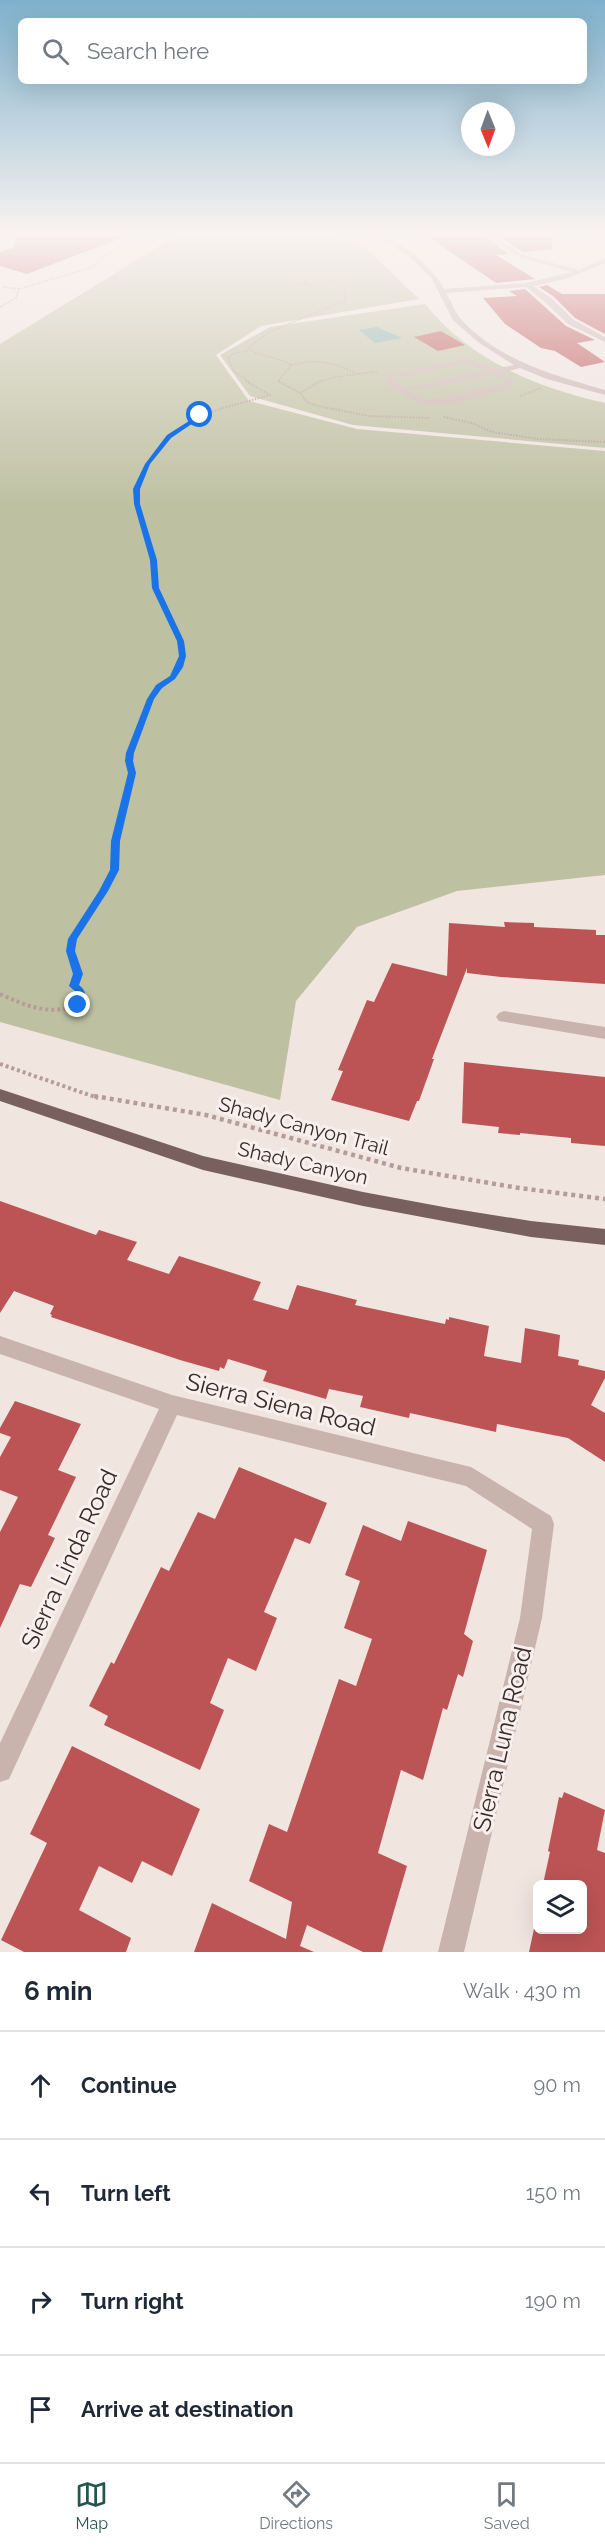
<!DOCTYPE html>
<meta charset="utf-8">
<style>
body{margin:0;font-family:Raleway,sans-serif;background:#f6f6f7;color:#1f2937}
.controls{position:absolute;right:18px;bottom:18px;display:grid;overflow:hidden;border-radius:9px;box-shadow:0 6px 24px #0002}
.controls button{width:54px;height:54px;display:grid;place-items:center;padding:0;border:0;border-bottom:2px solid #e0e1e3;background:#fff;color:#1f2937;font:30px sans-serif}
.compass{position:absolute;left:461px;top:102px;width:54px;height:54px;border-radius:50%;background:#fff;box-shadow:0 6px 24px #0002;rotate:179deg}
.stop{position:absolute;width:18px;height:18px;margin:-14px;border:4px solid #1a73e8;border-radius:50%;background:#fff}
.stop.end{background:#1a73e8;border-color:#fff;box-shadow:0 2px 6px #0008}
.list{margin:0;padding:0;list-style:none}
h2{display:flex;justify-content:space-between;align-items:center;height:78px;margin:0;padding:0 24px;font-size:26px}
h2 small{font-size:20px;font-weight:400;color:#747a83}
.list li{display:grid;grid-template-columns:39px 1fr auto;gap:18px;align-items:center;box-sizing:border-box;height:108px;padding:0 24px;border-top:2px solid #e0e1e3}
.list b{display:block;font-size:22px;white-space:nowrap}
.list em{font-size:20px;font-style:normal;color:#747a83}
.icon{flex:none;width:33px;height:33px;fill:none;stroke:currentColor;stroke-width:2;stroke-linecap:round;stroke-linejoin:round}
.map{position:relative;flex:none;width:605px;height:1952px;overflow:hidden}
.search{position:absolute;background:#fff;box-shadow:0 6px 24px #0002;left:18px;right:18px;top:18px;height:66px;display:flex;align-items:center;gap:15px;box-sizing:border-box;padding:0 21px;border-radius:9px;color:#747a83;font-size:22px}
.sheet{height:510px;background:#fff}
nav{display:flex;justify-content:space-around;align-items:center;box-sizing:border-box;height:84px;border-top:2px solid #e0e1e3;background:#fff;font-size:16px;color:#747a83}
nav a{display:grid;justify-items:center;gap:3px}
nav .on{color:#24564d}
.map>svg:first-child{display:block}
.green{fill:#bdc0a1}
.water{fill:#82aca3}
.building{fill:#bc5455}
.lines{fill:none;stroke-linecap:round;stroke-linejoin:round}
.path-far4{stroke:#b59c97;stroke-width:1.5;stroke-dasharray:1.5 1.5;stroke-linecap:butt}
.path-far3{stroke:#b59c97;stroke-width:2;stroke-dasharray:1.5 1.5;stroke-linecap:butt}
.path-far2{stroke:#b59c97;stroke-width:3;stroke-dasharray:2 2;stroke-linecap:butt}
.path-far1{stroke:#b59c97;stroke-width:4;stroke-dasharray:3 3;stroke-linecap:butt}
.path{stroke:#b59c97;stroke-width:4.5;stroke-dasharray:4 4;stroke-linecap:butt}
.minor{fill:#c9b3ad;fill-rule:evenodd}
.major{fill:#78605e;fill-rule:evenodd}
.route{fill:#1a73e8}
.labels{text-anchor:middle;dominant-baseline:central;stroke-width:6;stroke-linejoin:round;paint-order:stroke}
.street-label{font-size:20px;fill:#382c2b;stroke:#f9f0ed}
.near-street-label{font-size:24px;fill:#382c2b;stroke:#f9f0ed}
</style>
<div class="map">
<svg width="605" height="1952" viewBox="0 0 605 1952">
<rect width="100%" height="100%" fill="#f1e5e0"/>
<path class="green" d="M176,236H332L366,248L419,299L261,326L216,355L249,401L357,429L605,451V875L457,891L357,927L296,1001L280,1100L0,1022V344Z
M425,304C471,361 536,387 605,403V448L353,425L250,396L220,355L270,327Z"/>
<path class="water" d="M377,327L402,338L375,343L359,330Z"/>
<path class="building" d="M15,236H121V238L27,274L0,266V252L14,247Z
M427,236H483L509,254L496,255L535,279L496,283Z
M498,236H552V249L523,252Z
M547,285L562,294H605V334L575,318L553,296L539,287Z
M525,289L566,326L595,340L577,343L605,362L581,367L555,351L541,348L505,324L483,298L517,296L509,291Z
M441,331L465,345L438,351L414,337Z
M504,922L534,923V927L596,930V935H605V984L501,977L467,973V968L432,1059H434L419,1101H417L409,1121L331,1100L343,1071L338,1070L367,1000L374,1002L392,963L447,976L449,923L505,927Z
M464,1062L605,1077V1146L571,1143V1138L520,1133V1135L498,1133L499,1127L462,1123Z
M0,1201L96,1235L99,1230L137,1242L127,1260L169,1274L179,1256L261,1282L253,1300L288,1310L297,1285L357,1300L355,1305L445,1324L446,1319L449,1320V1317L489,1326L484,1356L521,1363L525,1328L560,1335L558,1356L579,1360L578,1365L605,1371V1378L591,1405L605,1413V1462L568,1438L497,1424L496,1432L410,1413L409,1418L360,1407L363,1396L329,1389L326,1399L263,1381L267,1371L228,1359L224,1369L220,1367L219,1371L180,1360L51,1317L52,1315L50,1314L54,1306L14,1291L0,1313Z
M15,1401L81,1424L58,1470L76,1477L48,1535L55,1538L31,1587L20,1584L0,1628V1532L18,1497L0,1490V1457L11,1437L0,1433V1428Z
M239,1467L327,1503L310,1544L295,1538L264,1612L277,1618L256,1671L228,1658L210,1703L224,1710L200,1770L104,1725L108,1716L89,1706L111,1662L114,1664L161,1567L169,1571L198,1512L215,1519Z
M408,1521L487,1550L464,1634L473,1641L463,1677L458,1674L447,1710L443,1708L423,1780L401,1770L378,1853L407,1866L382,1952H363L307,1925L300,1946L314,1952H194L212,1903L286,1939L292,1902L249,1881L269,1824L287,1832L339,1679L356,1686L372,1639L344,1628L360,1581L345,1575L363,1525L401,1541Z
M72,1746L200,1809L172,1876L142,1861L132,1883L99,1866L79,1910L131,1938L126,1952H24L1,1940L47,1843L30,1834Z
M564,1792L605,1810L597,1850L605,1853V1952H529L534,1929H582V1884H543L550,1852L548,1851L559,1797L562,1798Z"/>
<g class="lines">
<path class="path-far4" d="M121,236L130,244
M304,283L311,286L298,285Z
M3,287L19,289
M0,307L16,298L19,289L93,267L108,253L126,245L146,243L166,236
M291,365C316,359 336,362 358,375
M249,382L234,371L228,358L232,354L250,350
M280,382L278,381L291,365C277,356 261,358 248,348L269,332L344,301L345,290L329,279L310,276L304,283
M317,382L337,377L377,371"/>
<path class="path-far3" d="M278,381L300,393L308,403L323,407L369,416L430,418
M302,392L321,381
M520,396L541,388
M444,417L472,423L492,432L539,439L605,442
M154,567C151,542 134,516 136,491C137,481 146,466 152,458C190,411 215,411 270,395L246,381"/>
<path class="path-far2" d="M125,801L132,773L130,753L138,728L159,686L173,677L183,656L180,641L156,588L154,565"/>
<path class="path-far1" d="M0,994C27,1006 49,1016 78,1005L81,991L74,986C80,967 68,958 73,939L115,870L116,841L126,799
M0,1064L98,1098"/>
<path class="path" d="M94,1096L206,1115L401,1168L519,1188L605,1199"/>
<path class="minor" d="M376,236C399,236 434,269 444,289L526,283L572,272L519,257L485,236H493L523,255L579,270L605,258V263L569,278L533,286L551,298L574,320L605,337V342L568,324L545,302L526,287L446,293C451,301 454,311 460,318C497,360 553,375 605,390V395L547,379L520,368L501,373L515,382L511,388C484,394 446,411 418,402C406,398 396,389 386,382V376L467,358L495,369L514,365L478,342L453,320L432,279L409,256ZM466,363L486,371L405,388L393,379ZM493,375L506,383L442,398L425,399L411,391Z
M504,1011L605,1027V1039L499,1021L496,1017L499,1013Z
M0,1336L172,1395L471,1467L551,1516L554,1524L542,1618L464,1952H438L520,1618L532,1529L466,1486L177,1415L9,1779L0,1782V1743L159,1409L0,1354Z"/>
<path class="major" d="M0,1089L203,1156L363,1192L449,1208L531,1221L605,1229V1245L531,1237L449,1222L363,1206L203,1170L0,1101Z"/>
</g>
<linearGradient id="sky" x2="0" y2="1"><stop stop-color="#7fb1cc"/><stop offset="0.46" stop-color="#f9f3f1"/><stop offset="1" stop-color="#f9f3f1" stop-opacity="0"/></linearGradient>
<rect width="605" height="509" fill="url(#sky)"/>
<path class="route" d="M200,414L202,417L171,438L150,464L140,489V504L157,560L159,588L184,641L186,656L183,667L175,679L162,688L154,699L134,753L133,761L136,773L120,841L119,870L108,891L77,939L75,951L83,974L79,985C88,992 86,998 81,1008L78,1009L73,1005L76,992L69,986L73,974L66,951L68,939L99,891L110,870L111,841L128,773L125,761L126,753L147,699L156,685L170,676L179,656L177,641L152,588L150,560L134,504L133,489L145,464L167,435Z"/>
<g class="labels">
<g class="street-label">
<text transform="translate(304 1126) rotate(15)">Shady Canyon Trail</text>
<text transform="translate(303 1163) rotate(13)">Shady Canyon</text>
</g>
<g class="near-street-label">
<text transform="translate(281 1404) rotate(14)">Sierra Siena Road</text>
<text transform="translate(69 1559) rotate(-65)">Sierra Linda Road</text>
<text transform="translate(502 1739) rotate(-77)">Sierra Luna Road</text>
</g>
</g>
</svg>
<div class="controls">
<button><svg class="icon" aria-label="layers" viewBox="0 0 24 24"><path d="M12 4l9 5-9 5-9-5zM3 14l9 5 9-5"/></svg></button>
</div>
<svg class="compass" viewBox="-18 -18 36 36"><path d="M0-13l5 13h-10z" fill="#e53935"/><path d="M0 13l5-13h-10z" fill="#747a83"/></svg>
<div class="stop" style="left:200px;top:415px"></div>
<div class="stop end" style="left:78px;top:1005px"></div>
<div class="search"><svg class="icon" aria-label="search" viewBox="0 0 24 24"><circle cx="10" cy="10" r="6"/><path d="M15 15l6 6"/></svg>Search here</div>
</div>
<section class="sheet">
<h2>6 min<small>Walk · 430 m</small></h2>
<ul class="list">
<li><svg class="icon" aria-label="ahead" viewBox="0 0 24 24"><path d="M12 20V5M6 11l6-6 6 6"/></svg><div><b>Continue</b></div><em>90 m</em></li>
<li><svg class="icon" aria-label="left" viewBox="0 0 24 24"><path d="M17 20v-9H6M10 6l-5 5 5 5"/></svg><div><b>Turn left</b></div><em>150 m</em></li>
<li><svg class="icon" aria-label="right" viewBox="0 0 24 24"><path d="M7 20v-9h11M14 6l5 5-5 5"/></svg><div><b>Turn right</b></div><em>190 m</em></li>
<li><svg class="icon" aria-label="arrive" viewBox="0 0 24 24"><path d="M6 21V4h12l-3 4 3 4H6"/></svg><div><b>Arrive at destination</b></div></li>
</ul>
</section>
<nav>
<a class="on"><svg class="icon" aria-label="map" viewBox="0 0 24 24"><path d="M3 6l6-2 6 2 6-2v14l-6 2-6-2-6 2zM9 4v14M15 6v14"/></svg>Map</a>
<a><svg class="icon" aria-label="directions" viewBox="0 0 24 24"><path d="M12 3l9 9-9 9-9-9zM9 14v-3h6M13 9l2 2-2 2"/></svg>Directions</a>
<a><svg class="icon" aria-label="saved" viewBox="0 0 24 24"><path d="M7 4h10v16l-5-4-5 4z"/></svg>Saved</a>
</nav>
